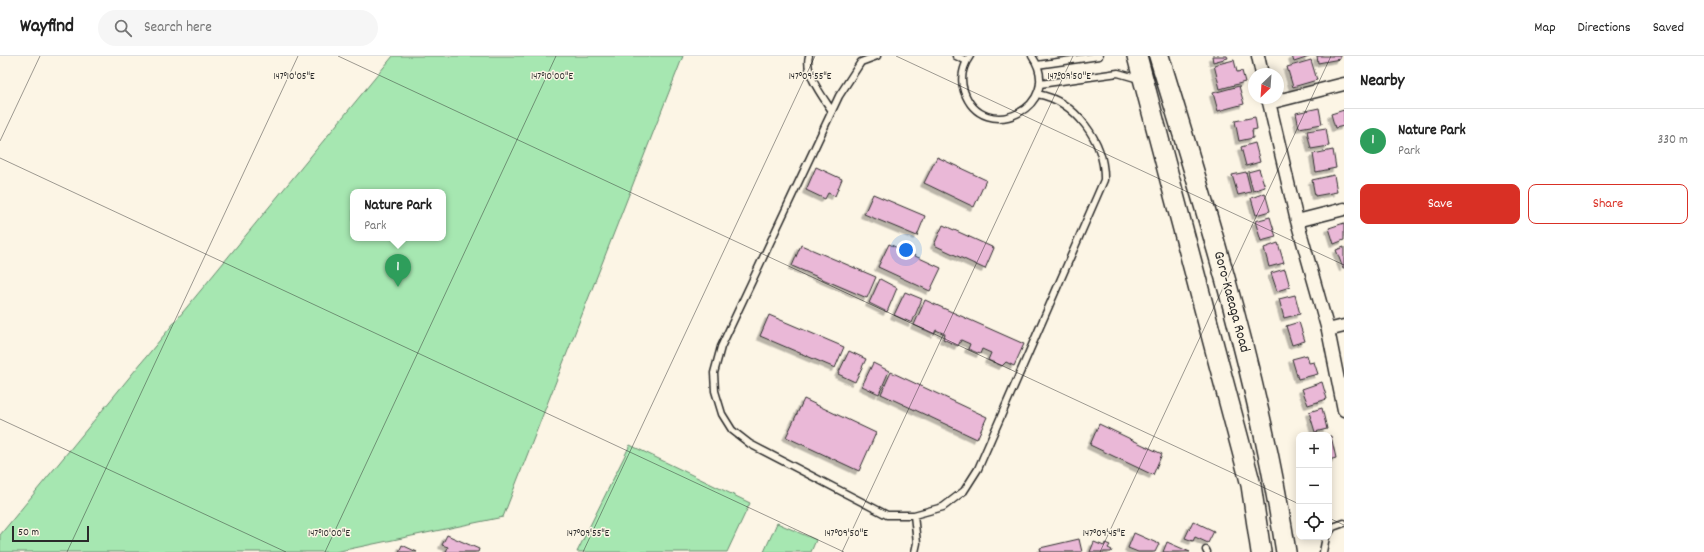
<!DOCTYPE html>
<meta charset="utf-8">
<style>
body{margin:0;font-family:Dekko,sans-serif;background:#f6f6f6;color:#222}
.controls{position:absolute;right:12px;bottom:12px;display:grid;overflow:hidden;border-radius:8px;box-shadow:0 2px 10px #0003}
.controls button{width:36px;height:36px;display:grid;place-items:center;padding:0;border:0;border-bottom:1px solid #e0e0e0;background:#fff;color:#222;font:20px sans-serif}
.compass{position:absolute;left:1248px;top:12px;width:36px;height:36px;border-radius:50%;background:#fff;box-shadow:0 2px 10px #0003;rotate:205deg}
.scale{position:absolute;left:12px;bottom:10px;width:77px;box-sizing:border-box;padding-left:4px;border:2px solid #2b2b2b;border-top:0;font-size:11px;line-height:14px;white-space:nowrap;color:#2b2b2b;-webkit-text-stroke:3px #fcf5e5;paint-order:stroke}
.you{position:absolute;left:906px;top:194px;width:14px;height:14px;margin:-10px;border:3px solid #fff;border-radius:50%;background:#1a73e8;box-shadow:0 0 0 6px #1a73e833}
.badge{display:grid;place-items:center;width:26px;height:26px;border-radius:50%;background:#d93025;color:#fff;font-size:13px;font-weight:700}
.pin{position:absolute;translate:-50% -33px;filter:drop-shadow(0 1px 2px #0008)}
.pin::after{content:'';position:absolute;top:21px;width:14px;height:12px;background:inherit;clip-path:polygon(0 0,100% 0,50% 100%)}
.popup{position:absolute;left:350px;top:133px;width:96px;height:52px;box-sizing:border-box;display:grid;place-content:center;border-radius:8px;background:#fff;filter:drop-shadow(0 1px 3px #0005);font-size:13px;white-space:nowrap;color:#767676}
.popup b{font-size:15px;color:#222}
.popup::after{content:'';position:absolute;left:50%;top:100%;margin-left:-8px;border:8px solid transparent;border-top-color:#fff}
.list{margin:0;padding:0;list-style:none}
h2{display:flex;justify-content:space-between;align-items:center;height:52px;margin:0;padding:0 16px;font-size:17px}
h2 small{font-size:13px;font-weight:400;color:#767676}
.list li{display:grid;grid-template-columns:26px 1fr auto;gap:12px;align-items:center;box-sizing:border-box;height:64px;padding:0 16px;border-top:1px solid #e0e0e0}
.list b{display:block;font-size:15px;white-space:nowrap}
.list p{margin:0;font-size:13px;white-space:nowrap;color:#767676}
.list em{font-size:13px;font-style:normal;color:#767676}
.actions{display:flex;gap:8px;padding:12px 16px}
.actions a{flex:1;padding:9px 0;border:1px solid #d93025;border-radius:8px;text-align:center;font-size:14px;color:#d93025}
.actions .main{background:#d93025;color:#fff}
.icon{flex:none;width:22px;height:22px;fill:none;stroke:currentColor;stroke-width:2;stroke-linecap:round;stroke-linejoin:round}
.map{position:relative;flex:none;width:1344px;height:496px;overflow:hidden}
header{display:flex;align-items:center;gap:24px;box-sizing:border-box;height:56px;padding:0 20px;background:#fff;border-bottom:1px solid #e0e0e0}
header strong{font-size:19px}
nav{display:flex;gap:22px;margin-inline-start:auto;font-size:14px}
.search{width:280px;height:36px;background:#f6f6f6;display:flex;align-items:center;gap:10px;box-sizing:border-box;padding:0 14px;border-radius:22px;color:#767676;font-size:15px}
main{display:flex}
aside{flex:1;background:#fff}
.map>svg:first-child{display:block}
.green{fill:#a6e7b1;stroke:#68896e;fill-rule:evenodd}
.building{fill:#eab8d7;stroke:#2b2b2b;filter:url(#shadow)}
.lines{fill:none;stroke-linecap:round;stroke-linejoin:round}
.service-casing{stroke:#2b2b2b;stroke-width:9}
.minor-casing{stroke:#2b2b2b;stroke-width:15}
.primary-casing{stroke:#2b2b2b;stroke-width:22}
.service{stroke:#fcf5e5;stroke-width:6}
.minor{stroke:#fcf5e5;stroke-width:12}
.primary{stroke:#fcf5e5;stroke-width:19}
.ticks{fill:none;stroke:#2b2b2b;stroke-width:1;stroke-opacity:0.45}
.labels{text-anchor:middle;dominant-baseline:central;stroke-width:3;stroke-linejoin:round;paint-order:stroke}
.street-label{font-size:15px;fill:#2b2b2b;stroke:#fcf5e5}
.ticks-label{font-size:10px;text-anchor:middle;fill:#2b2b2b;stroke:#fcf5e5;stroke-width:3;stroke-linejoin:round;paint-order:stroke}
</style>
<header>
<strong>Wayfind</strong>
<div class="search"><svg class="icon" aria-label="search" viewBox="0 0 24 24"><circle cx="10" cy="10" r="6"/><path d="M15 15l6 6"/></svg>Search here</div>
<nav><a>Map</a><a>Directions</a><a>Saved</a></nav>
</header>
<main>
<div class="map">
<svg width="1344" height="496" viewBox="0 0 1344 496">
<defs>
<filter id="shadow"><feDropShadow dx="-3.5" dy="3.5" stdDeviation="0" flood-color="#0004"/></filter>
</defs>
<rect width="100%" height="100%" fill="#fcf5e5"/>
<filter id="ink" filterUnits="userSpaceOnUse"><feTurbulence type="fractalNoise" baseFrequency=".025" numOctaves="2"/><feDisplacementMap in="SourceGraphic" scale="8" xChannelSelector="R" yChannelSelector="G"/><feConvolveMatrix kernelMatrix="1 2 1 2 8 2 1 2 1" color-interpolation-filters="sRGB"/></filter>
<g filter="url(#ink)">
<path class="green" d="M393,0H683L503,461L335,496H0V479ZM353,136H443V182H353Z
M630,389L750,447L727,496H577Z
M777,467L816,484L811,496H764Z"/>
<path class="building" d="M1212,0H1227L1228,2L1213,6Z
M1292,0H1308L1309,1L1294,6Z
M1317,0H1340V3L1318,7Z
M1234,4L1237,16L1242,15L1245,26L1220,33L1214,9Z
M1311,4L1317,24L1293,31L1287,11Z
M1239,30L1244,48L1218,55L1213,37Z
M1319,52L1322,68L1299,72L1296,57Z
M1344,54V70L1335,72L1331,58Z
M1255,61L1257,73L1252,74L1253,82L1239,85L1235,65Z
M1326,72L1329,90L1311,93L1307,75Z
M1255,87L1260,106L1246,110L1241,91Z
M1333,94L1336,112L1316,116L1313,98Z
M937,101L986,124L974,151L924,127Z
M816,111L842,123L835,140L828,137L825,143L806,134Z
M1259,113L1265,131L1253,135L1248,116Z
M1246,116L1251,136L1238,139L1232,119Z
M1334,119L1337,136L1315,140L1312,124Z
M1265,137L1270,155L1256,159L1251,142Z
M873,138L925,160L917,180L864,158Z
M1270,161L1276,181L1261,185L1255,165Z
M1344,167V184L1334,188L1329,172Z
M943,169L994,192L985,213L934,189Z
M1278,187L1284,207L1269,211L1264,192Z
M889,188L941,212L930,235L878,211Z
M801,189L876,221L867,242L792,210Z
M1344,191V212H1343L1336,194Z
M1285,213L1290,231L1277,235L1271,217Z
M880,223L897,232L887,256L869,247Z
M905,236L922,243L912,267L894,259Z
M1295,239L1300,258L1284,262L1279,243Z
M925,244L1024,288L1014,310L1006,306L1002,310L988,304L991,297L982,293L980,298L968,293L970,288L961,284L958,290L943,283L945,278L936,274L934,278L914,269Z
M769,259L844,291L835,312L760,280Z
M1299,266L1305,285L1292,289L1286,270Z
M849,295L866,303L855,326L838,318Z
M1307,299L1309,307L1314,306L1318,318L1298,323L1292,303Z
M873,307L889,315L879,338L862,330Z
M891,316L987,361L977,383L881,338Z
M1322,326L1327,343L1308,349L1302,333Z
M804,343L876,377L859,415L786,381Z
M1322,352L1327,373L1315,376L1309,356Z
M1099,368L1162,398L1153,419L1090,389Z
M1329,380H1331L1336,402L1329,404Z
M1193,465L1214,475L1208,487L1195,481L1193,485L1185,482Z
M1134,477L1159,488L1155,496H1138L1128,492Z
M447,479L479,493L478,496H446L448,491L442,489Z
M1079,483L1082,496H1041L1040,492Z
M1094,486L1104,490L1105,487L1110,489L1108,492L1112,494L1111,496H1090Z
M1167,486L1190,496H1163Z
M402,489L417,496H399Z"/>
<g class="lines">
<defs>
<path id="service" d="M809,0C804,17 823,41 832,55
M877,0L861,6L839,40L721,291L714,317L715,335L722,358L732,374L750,388L887,459H914L943,451L964,435L978,413L1104,124C1105,86 1076,45 1037,38
M956,0L967,5
M970,0C963,10 960,23 964,35C983,91 1066,50 1032,0
M1037,9L1099,0
M1040,28L1118,17L1139,23
M914,459L917,487L915,496
M1329,477L1333,471L1344,467
M1206,494L1207,496
M1323,496L1326,481"/>
<path id="minor" d="M1258,0L1262,18
M1268,42L1297,165L1328,274L1344,354
M1269,47L1344,28
M1297,165L1344,153
M1328,274L1344,270"/>
<path id="primary" d="M1137,0L1251,429L1261,496
M1159,0C1209,163 1260,327 1286,496"/>
</defs>
<use href="#service" class="service-casing"/>
<use href="#minor" class="minor-casing"/>
<use href="#primary" class="primary-casing"/>
<use href="#service" class="service"/>
<use href="#minor" class="minor"/>
<use href="#primary" class="primary"/>
</g>
</g>
<path class="ticks" d="M338,0L1299,448M896,0L1344,209M0,85L40,0M0,102L844,496M0,363L286,496M1329,462L1344,469M67,496L298,0M325,496L556,0M583,496L815,0M842,496L1073,0M1100,496L1331,0"/>
<g class="labels">
<g class="street-label">
<text transform="translate(1231 246) rotate(75)">Goro-Kaeaga Road</text>
</g>
</g>
<g class="ticks-label">
<text x="294" y="23">147°10'05"E</text>
<text x="552" y="23">147°10'00"E</text>
<text x="810" y="23">147°09'55"E</text>
<text x="1069" y="23">147°09'50"E</text>
<text x="329" y="480">147°10'00"E</text>
<text x="588" y="480">147°09'55"E</text>
<text x="846" y="480">147°09'50"E</text>
<text x="1104" y="480">147°09'45"E</text>
</g>
</svg>
<div class="controls">
<button>+</button>
<button>−</button>
<button><svg class="icon" aria-label="locate" viewBox="0 0 24 24"><circle cx="12" cy="12" r="6"/><path d="M12 2v4M12 18v4M2 12h4M18 12h4"/></svg></button>
</div>
<svg class="compass" viewBox="-18 -18 36 36"><path d="M0-13l5 13h-10z" fill="#e53935"/><path d="M0 13l5-13h-10z" fill="#767676"/></svg>
<div class="scale">50 m</div>
<div class="you"></div>
<div class="pin badge" style="left:398px;top:231px;background:#2e9e5b">1</div>
<div class="popup"><b>Nature Park</b>Park</div>
</div>
<aside>
<h2>Nearby<small></small></h2>
<ul class="list">
<li><span class="badge" style="background:#2e9e5b">1</span><div><b>Nature Park</b><p>Park</p></div><em>330 m</em></li>
</ul>
<div class="actions"><a class="main">Save</a><a>Share</a></div>
</aside>
</main>
